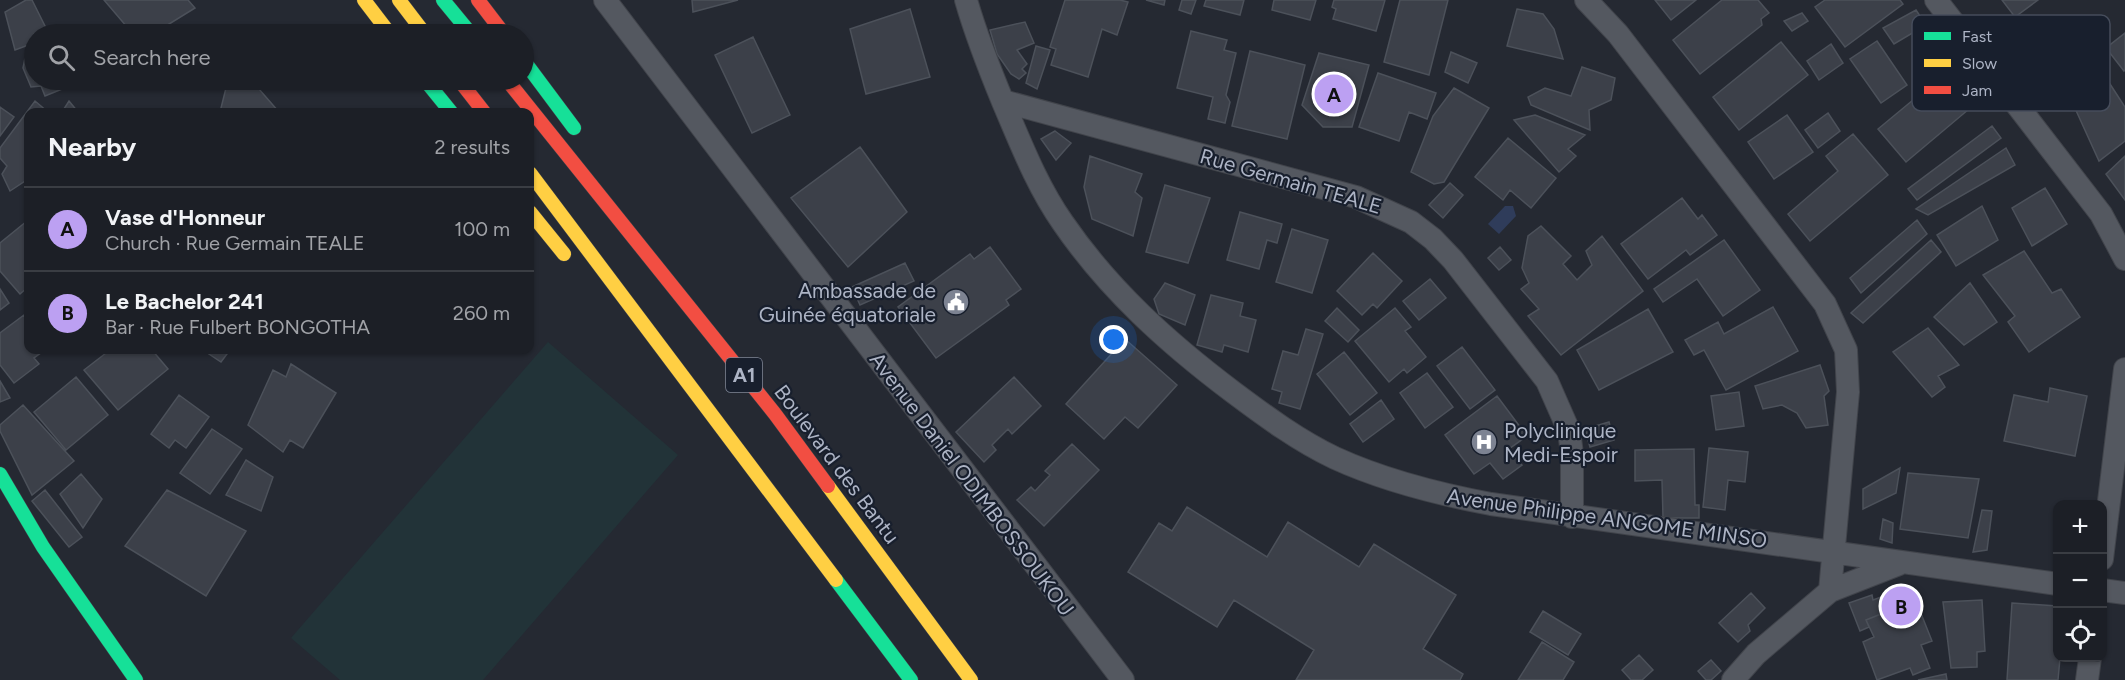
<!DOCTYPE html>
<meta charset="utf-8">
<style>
body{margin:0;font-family:Figtree,sans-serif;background:#292c32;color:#f1f3f6}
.controls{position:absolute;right:18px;bottom:18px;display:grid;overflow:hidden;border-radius:12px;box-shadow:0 2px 4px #0004}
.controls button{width:54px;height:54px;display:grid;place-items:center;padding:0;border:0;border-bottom:2px solid #3a3d43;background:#1c1f26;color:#f1f3f6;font:30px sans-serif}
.you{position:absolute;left:1114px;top:340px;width:21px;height:21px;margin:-15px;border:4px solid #fff;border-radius:50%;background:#1a73e8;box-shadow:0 0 0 9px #1a73e833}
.badge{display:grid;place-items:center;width:39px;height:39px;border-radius:50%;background:#bca0f2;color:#111;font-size:20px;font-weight:700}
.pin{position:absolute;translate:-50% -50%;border:3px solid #fff;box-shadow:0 2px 6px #0006}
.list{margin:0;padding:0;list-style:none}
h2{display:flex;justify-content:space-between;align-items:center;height:78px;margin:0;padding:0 24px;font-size:26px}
h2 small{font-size:20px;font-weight:400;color:#a0a2a7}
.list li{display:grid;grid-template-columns:39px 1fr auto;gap:18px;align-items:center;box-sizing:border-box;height:84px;padding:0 24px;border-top:2px solid #3a3d43}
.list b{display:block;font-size:22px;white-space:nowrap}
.list p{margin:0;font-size:20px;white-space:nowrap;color:#a0a2a7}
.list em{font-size:20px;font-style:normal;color:#a0a2a7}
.icon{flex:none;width:33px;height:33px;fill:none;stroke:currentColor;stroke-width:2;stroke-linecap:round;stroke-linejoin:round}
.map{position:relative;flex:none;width:2125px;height:680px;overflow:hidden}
.search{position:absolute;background:#1c1f26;box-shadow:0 2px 4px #0004;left:24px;top:24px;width:510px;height:66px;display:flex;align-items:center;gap:15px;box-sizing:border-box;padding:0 21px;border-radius:33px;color:#a0a2a7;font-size:22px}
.panel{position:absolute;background:#1c1f26;box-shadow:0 2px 4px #0004;left:24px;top:108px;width:510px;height:246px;border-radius:12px}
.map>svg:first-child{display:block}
.green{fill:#223338}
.water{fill:#2f3c5a}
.building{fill:#3c4049;stroke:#4c515a;stroke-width:1.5}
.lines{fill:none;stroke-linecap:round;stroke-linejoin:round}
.street-casing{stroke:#41444b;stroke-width:24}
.fast-casing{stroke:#41444b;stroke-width:15}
.slow-casing{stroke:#41444b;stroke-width:15}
.jam-casing{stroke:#41444b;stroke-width:15}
.street{stroke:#545860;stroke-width:22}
.fast{stroke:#16e098;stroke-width:14}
.slow{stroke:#ffcf43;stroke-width:14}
.jam{stroke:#f24e42;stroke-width:14}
.labels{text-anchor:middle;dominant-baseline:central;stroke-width:4.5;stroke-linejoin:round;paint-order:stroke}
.shield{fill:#181f2d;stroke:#808797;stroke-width:1.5}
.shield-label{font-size:20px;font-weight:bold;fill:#adb4c5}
.street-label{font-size:21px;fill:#adb4c5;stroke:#181f2d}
.poi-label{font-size:21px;fill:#adb4c5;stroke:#181f2d;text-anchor:end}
.key{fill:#181f2d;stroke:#454c5b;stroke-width:1.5}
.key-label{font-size:16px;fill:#adb4c5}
</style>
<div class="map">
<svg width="2125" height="680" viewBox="0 0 2125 680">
<rect width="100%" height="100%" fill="#252932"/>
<path class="green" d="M548,342L678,455L483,680H340L291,638Z"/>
<path class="water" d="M1505,206H1513L1516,216L1499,234L1488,224Z"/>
<path class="building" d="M26,0H32L49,34H34V43L15,50L5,12Z
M104,0H188L195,8L153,34H133Z
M692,0H738L693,12Z
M1065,0H1120L1128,2L1117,35L1102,29L1088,77L1051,65L1056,49L1050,47Z
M1146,0H1165L1164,5Z
M1182,0H1196L1191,14L1179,10Z
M1206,0H1244L1240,15L1204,6Z
M1274,0H1316L1310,20L1272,10Z
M1334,0H1385L1376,31L1333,19L1336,9L1332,7Z
M1400,0H1448L1429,75L1384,62Z
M1655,0H1696L1671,20Z
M1722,0H1758L1769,13L1761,19L1762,25L1700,74L1673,40Z
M1825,0H1900L1903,4L1845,47L1815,7Z
M2002,0H2038L2015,17Z
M910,9L930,77L866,94L850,29Z
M1517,9L1543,14L1554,29L1563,59L1507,46Z
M1916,10L1926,25L1894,44L1883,28Z
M1802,13L1808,21L1792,31L1784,21Z
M1025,22L1034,43L1017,50L1027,64L1022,69L1026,73L1019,79L1011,74L997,54L990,30Z
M1191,31L1227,40L1224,50L1236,53L1226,95L1230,102L1225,123L1208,119L1213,97L1177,88Z
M2125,33V70L2124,71L2106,48Z
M753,37L790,115L752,133L715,55Z
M1877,41L1907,85L1881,103L1850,59Z
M1781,42L1808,75L1739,130L1713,97Z
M1831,44L1843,63L1819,80L1807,61Z
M1036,46L1050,50L1037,89L1026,83Z
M34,51V80H64L67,87L45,96L41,86L31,87L23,68L26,53Z
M1250,51L1305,65L1287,139L1232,126Z
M1451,52L1477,63L1468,83L1445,72Z
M1319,53L1369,65L1352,127H1323L1302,105Z
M1582,67L1615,78L1611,100L1589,110L1590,130L1531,105L1528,97L1545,88L1571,96Z
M1948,71L1975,104L1906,162L1878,129Z
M1378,73L1436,93L1427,119L1409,112L1399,141L1359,127Z
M228,80H251L279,112H220Z
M2110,84L2125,107V141L2099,161L2074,106Z
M1454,88L1489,108L1444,182L1434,184L1411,172L1433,116Z
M35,101L48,112H28V179L10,191L2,174L7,166L0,158V148Z
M69,101L78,112H62Z
M0,107L14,117L0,136Z
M1828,113L1840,131L1818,148L1805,130Z
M1535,115L1585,135L1568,149L1576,156L1559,172L1514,120Z
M1787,115L1813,152L1774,179L1748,142Z
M1992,126L2001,138L1917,200L1908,189Z
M1055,131L1071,143L1056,160L1041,139Z
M1853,134L1888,175L1810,241L1788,214L1838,171L1826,156Z
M1508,138L1556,178L1531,208L1510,190L1503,200L1475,177Z
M860,147L907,212L848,267L791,198Z
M2006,148L2015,165L1928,215L1916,209Z
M1090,156L1142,174L1135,192L1142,198L1133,236L1092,219L1084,187Z
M2125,156V200L2106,174Z
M1450,183L1463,195L1443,218L1429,205Z
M1165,185L1210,198L1188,263L1146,252Z
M2045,188L2067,224L2032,246L2012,208Z
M1682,198L1698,219L1702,215L1717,235L1690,255L1686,250L1648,279L1621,244Z
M1982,206L1998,240L1956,266L1937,235Z
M1240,212L1282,224L1277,243L1267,240L1259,269L1227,260Z
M1917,220L1927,234L1861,293L1850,278Z
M27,221L28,287L20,294L0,271V243Z
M1541,226L1571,256L1563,264L1577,280L1592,265L1586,251L1602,236L1643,291L1561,355L1528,316L1539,309L1521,289L1529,283L1522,268L1528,236Z
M1292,229L1328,240L1312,293L1276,282Z
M1724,240L1760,290L1723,316L1697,279L1663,302L1654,289Z
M1931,240L1941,252L1863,323L1851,313Z
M990,247L1021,289L1006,300L1009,305L936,358L898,307L970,254L974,259Z
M1500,247L1511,260L1499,270L1488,258Z
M2024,251L2052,293L2061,289L2080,317L2029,352L2008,322L2015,316L1983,275Z
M1373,253L1402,281L1377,308L1373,304L1362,315L1337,291Z
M905,263L914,281L860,305L852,287Z
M1430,279L1446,298L1419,320L1403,301Z
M1165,283L1195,295L1185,325L1159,314L1154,299Z
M1970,283L1997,322L1964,345L1934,317Z
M0,289L9,303L0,310Z
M1211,295L1243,303L1240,316L1256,320L1248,352L1224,345L1222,352L1197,345Z
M1773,307L1798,351L1726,390L1704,350L1694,355L1685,340L1718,322L1724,334Z
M1337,308L1359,330L1348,342L1325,321Z
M1395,308L1411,327L1405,331L1426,357L1407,373L1404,369L1389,382L1355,341Z
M1648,309L1673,352L1599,390L1577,350Z
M24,315L28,321V350H45L34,358L39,364L14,383L0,365V333Z
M1928,328L1959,365L1938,376L1945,387L1932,397L1893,352Z
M1306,329L1323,334L1300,409L1279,403L1282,392L1272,389L1283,351L1298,355Z
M1125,339L1177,385L1138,428L1125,417L1104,439L1066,404Z
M1462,347L1495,390L1470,409L1437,366Z
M110,350H152L168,369L118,410L84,370Z
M203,350H230L221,362Z
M1344,352L1377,393L1350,415L1317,374Z
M291,364L336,393L303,448L290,440L283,452L248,425L273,370L286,377Z
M1820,365L1829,391L1824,396L1828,425L1806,428L1797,413L1782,405L1763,409L1755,386Z
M1427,373L1453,407L1425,428L1400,393Z
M76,377L108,415L66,450L34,412Z
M1014,377L1041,406L1012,434L1008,429L992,445L996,450L984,462L956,432Z
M0,381L10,398L0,402Z
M2050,388L2087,396L2075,456L2004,441L2014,395L2048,402Z
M1739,392L1744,426L1716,430L1711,396Z
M179,395L209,417L186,448L175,440L169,448L151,434Z
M1497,396L1527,436L1509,449L1522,465L1503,479L1490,463L1474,474L1445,435Z
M1381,400L1394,419L1363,442L1350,424Z
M23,405L74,461L32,495L0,431V425Z
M1609,422L1614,440L1590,447L1585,429Z
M212,429L242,449L210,494L180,473Z
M1072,444L1099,470L1044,526L1017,500L1031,487L1035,491L1050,475L1045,471Z
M1709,448L1748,452L1745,482L1728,480L1725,510L1703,507Z
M1694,449L1695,505H1699V518H1663L1662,480L1635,481V450Z
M246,460L273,477L261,511L226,495Z
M1900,468L1896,493L1863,509V489Z
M1908,473L1979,479L1968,538L1900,529Z
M81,474L102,499L83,528L60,494Z
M45,490L82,537L69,547L32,501Z
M167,490L246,531L206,596L125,546Z
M1187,507L1267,557L1288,522L1359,567L1374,544L1456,595L1423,649L1463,674L1460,680H1296L1314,650L1234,600L1217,627L1128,572L1159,523L1172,531Z
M1982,510L1992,511L1987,550L1973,552Z
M1883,519L1893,523L1892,543L1880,539Z
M1913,591L1920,611L1890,622L1886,612L1866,620L1869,627L1860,631L1849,603L1872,595L1873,600L1895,592L1896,597Z
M1751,593L1765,608L1748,625L1750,631L1738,642L1719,623Z
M1982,600L1985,651L1977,652V667L1951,668L1943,602Z
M2012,603L2057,606L2054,638H2058V658H2060L2058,680H2007Z
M1543,611L1581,634L1568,655L1530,632Z
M1920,611L1932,641L1921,645L1930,668L1913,675L1910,668L1877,680L1863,642L1874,637L1866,620L1886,612L1890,622Z
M1542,642L1574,662L1563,680H1518Z
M1639,655L1653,670L1642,680H1631L1622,670Z
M1711,660L1721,671L1711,680H1706L1698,671Z
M1946,674L1947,680H1918Z"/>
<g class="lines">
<defs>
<path id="street" d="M605,0L1123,680
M966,0C976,35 989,68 1003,102C1021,144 1037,186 1063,223C1109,290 1168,343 1233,392C1265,416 1299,441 1335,458C1385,481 1438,494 1491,504L2058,584
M1586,0L1618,34L1825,304L1846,350L1848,392L1830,591
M1936,0L2101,214L2125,259
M1003,101L1356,197L1411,222L1433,239L1453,260L1547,381L1569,431L1572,454V517
M2102,559L2125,369
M2102,590L2125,593
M1733,680L1756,654L1830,591L1899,564
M2087,680L2090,658"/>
<path id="fast" d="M443,0L471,34
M524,61L574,128
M425,80L451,112
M0,474L43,547L136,680
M836,580L911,680"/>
<path id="slow" d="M364,0L390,34
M399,0L425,34
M530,173L836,580
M530,212L564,254
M828,486L971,680"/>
<path id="jam" d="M478,0L504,34
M459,80L484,112
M507,80L775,414L828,486"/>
</defs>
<use href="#street" class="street-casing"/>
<use href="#fast" class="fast-casing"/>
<use href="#slow" class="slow-casing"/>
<use href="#jam" class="jam-casing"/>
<use href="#street" class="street"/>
<use href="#fast" class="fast"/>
<use href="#slow" class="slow"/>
<use href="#jam" class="jam"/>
</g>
<defs>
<symbol id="civic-disc" viewBox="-11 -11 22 22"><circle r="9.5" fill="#7d8392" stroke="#181f2d"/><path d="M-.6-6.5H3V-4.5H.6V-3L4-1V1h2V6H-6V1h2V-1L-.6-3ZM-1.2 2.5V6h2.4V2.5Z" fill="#fff"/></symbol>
<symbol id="hospital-disc" viewBox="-11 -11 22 22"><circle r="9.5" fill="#7d8392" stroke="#181f2d"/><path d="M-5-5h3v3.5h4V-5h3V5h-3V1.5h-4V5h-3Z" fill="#fff"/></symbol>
</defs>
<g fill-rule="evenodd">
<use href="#civic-disc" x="941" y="287" width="30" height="30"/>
<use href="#hospital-disc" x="1469" y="427" width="30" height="30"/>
</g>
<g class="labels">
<rect class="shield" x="726" y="358" width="36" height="34" rx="4.5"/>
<g class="shield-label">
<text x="744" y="375">A1</text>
</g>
<g class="street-label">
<text transform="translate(1291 181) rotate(16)">Rue Germain TEALE</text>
<text transform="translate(837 464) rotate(53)">Boulevard des Bantu</text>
<text transform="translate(972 484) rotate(53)">Avenue Daniel ODIMBOSSOUKOU</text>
<text transform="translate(1607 518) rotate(8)">Avenue Philippe ANGOME MINSO</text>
</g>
<g class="poi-label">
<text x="936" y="290">Ambassade de<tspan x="936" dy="24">Guinée équatoriale</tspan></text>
<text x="1504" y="430" text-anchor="start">Polyclinique<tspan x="1504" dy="24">Medi-Espoir</tspan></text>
</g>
</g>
<rect x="1912" y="15" width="198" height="96" rx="9" class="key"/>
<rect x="1924" y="32" width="27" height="8" fill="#16e098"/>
<rect x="1924" y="59" width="27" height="8" fill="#ffcf43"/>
<rect x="1924" y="86" width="27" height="8" fill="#f24e42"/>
<g class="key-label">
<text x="1962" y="42">Fast</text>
<text x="1962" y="69">Slow</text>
<text x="1962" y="96">Jam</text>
</g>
</svg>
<div class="controls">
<button>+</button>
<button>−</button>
<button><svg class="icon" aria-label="locate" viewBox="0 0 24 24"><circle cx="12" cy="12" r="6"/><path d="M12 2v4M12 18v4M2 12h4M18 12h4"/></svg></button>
</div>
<div class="you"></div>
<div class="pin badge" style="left:1334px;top:94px">A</div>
<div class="pin badge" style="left:1901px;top:606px">B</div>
<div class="search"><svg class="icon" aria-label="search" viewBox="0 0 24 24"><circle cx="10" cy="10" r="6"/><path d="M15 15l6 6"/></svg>Search here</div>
<section class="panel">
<h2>Nearby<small>2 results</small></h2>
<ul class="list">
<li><span class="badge">A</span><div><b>Vase d'Honneur</b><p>Church · Rue Germain TEALE</p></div><em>100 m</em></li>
<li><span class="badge">B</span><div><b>Le Bachelor 241</b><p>Bar · Rue Fulbert BONGOTHA</p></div><em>260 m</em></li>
</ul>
</section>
</div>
